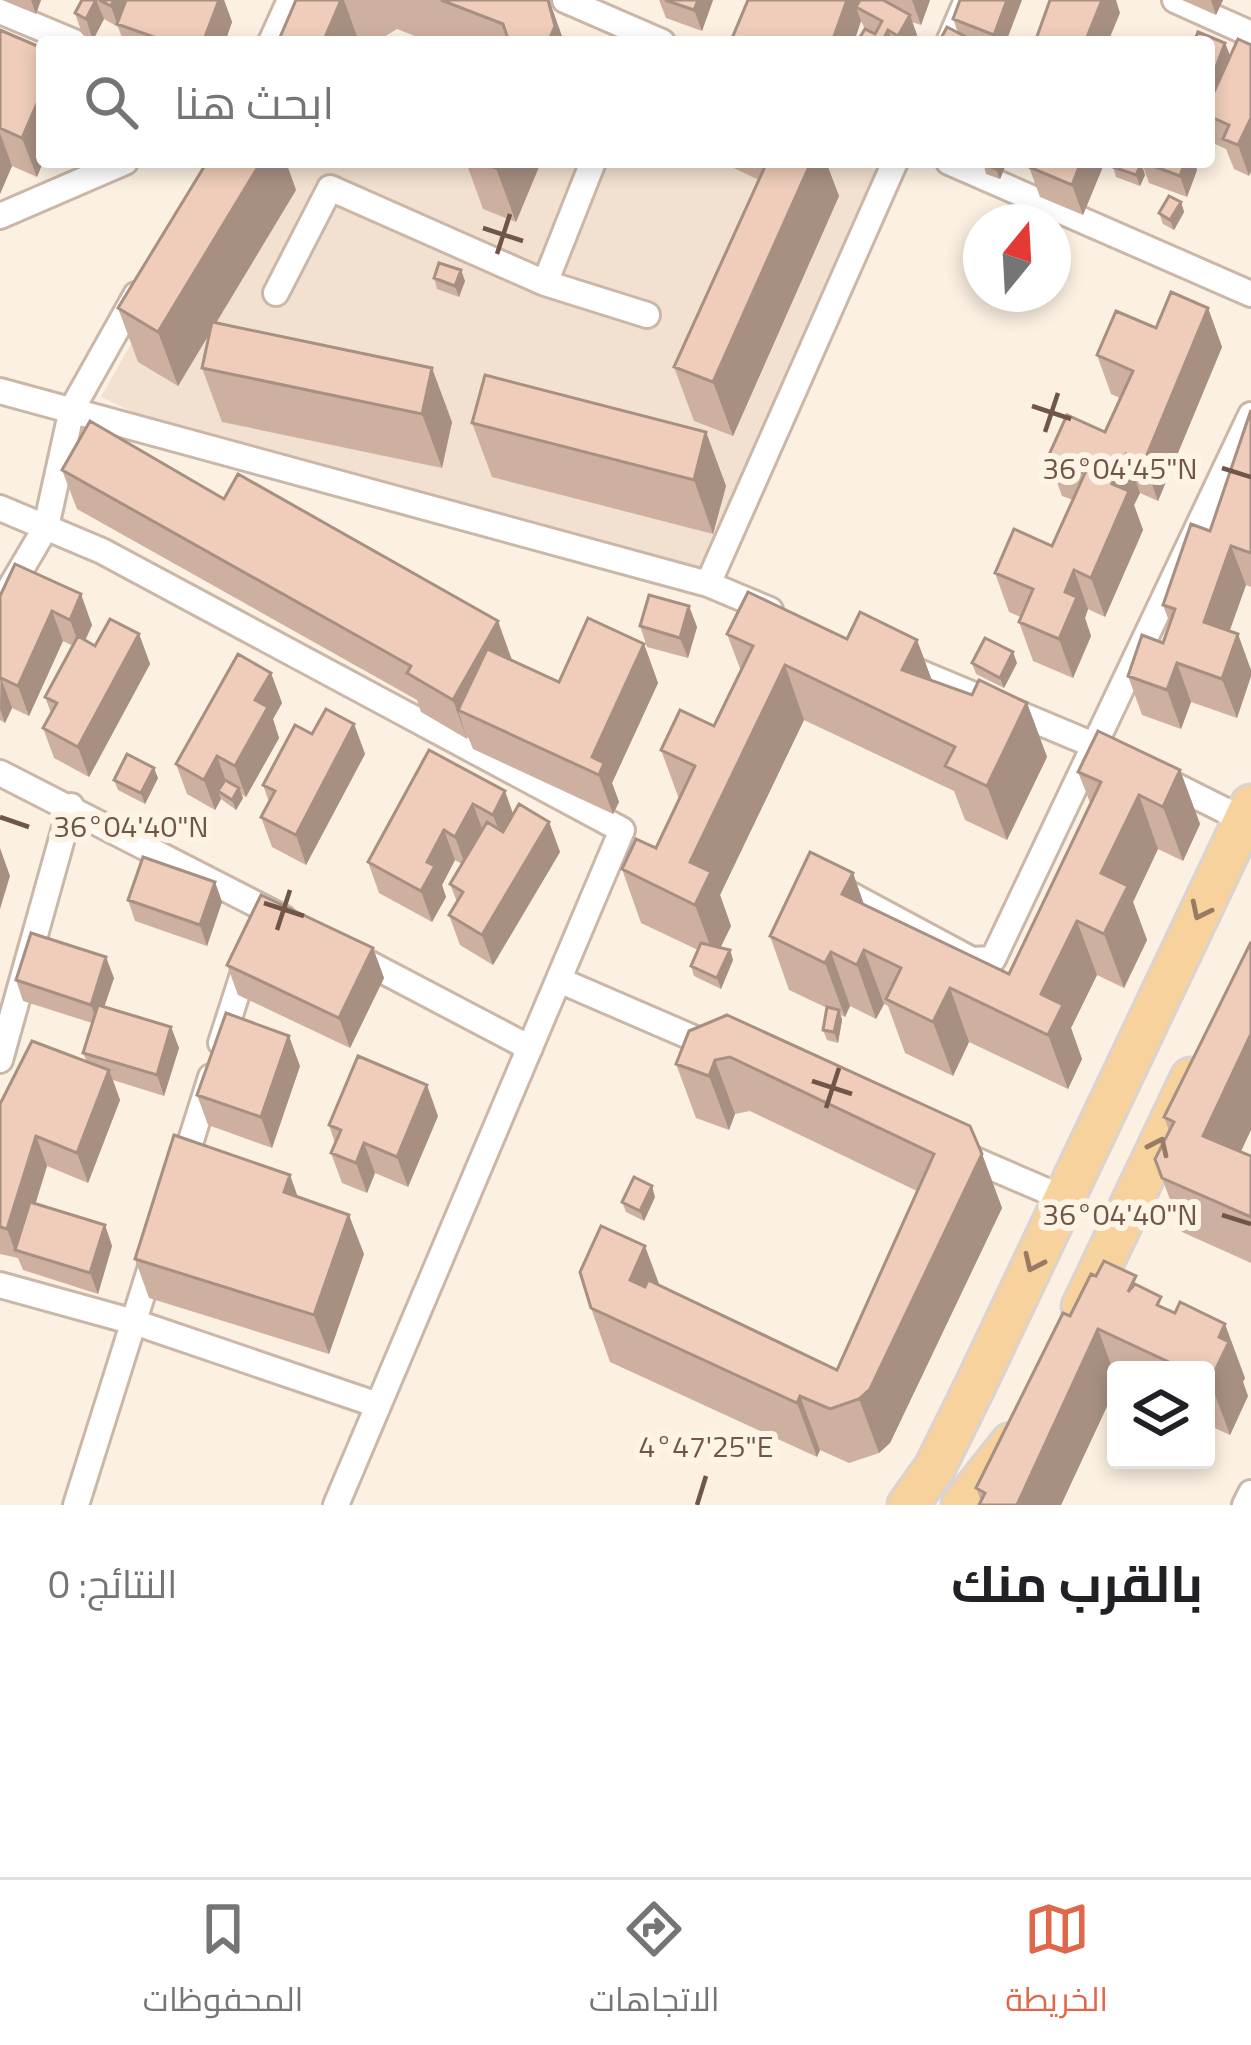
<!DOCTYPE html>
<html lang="ar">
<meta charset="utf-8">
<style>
body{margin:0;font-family:"Titillium Web",Cairo,sans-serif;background:#f6f6f6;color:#202124;direction:rtl}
.controls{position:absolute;right:36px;bottom:36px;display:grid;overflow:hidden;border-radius:12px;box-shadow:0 6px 18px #0003}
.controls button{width:108px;height:108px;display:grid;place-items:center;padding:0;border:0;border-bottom:3px solid #e0e0e0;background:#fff;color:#202124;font:60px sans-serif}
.compass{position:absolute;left:963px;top:204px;width:108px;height:108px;border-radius:50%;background:#fff;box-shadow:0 6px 18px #0003;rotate:18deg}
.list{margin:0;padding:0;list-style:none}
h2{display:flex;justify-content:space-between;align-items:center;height:156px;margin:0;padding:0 48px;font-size:51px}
h2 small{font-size:39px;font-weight:400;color:#757577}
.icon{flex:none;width:66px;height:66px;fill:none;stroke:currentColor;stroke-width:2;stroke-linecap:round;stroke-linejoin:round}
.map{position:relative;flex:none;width:1251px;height:1505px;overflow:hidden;direction:ltr}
.search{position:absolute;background:#fff;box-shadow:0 6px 18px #0003;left:36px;right:36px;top:36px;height:132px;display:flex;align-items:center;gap:30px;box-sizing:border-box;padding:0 42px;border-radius:12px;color:#757577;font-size:45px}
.sheet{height:372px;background:#fff}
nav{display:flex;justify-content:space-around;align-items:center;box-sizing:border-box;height:168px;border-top:3px solid #e0e0e0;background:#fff;font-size:33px;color:#757577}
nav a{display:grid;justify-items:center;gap:6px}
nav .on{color:#df684b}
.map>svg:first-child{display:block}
.residential{fill:#f2e1d0}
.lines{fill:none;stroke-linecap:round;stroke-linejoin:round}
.street-casing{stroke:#cab7a8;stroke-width:30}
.primary-casing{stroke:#dad3d0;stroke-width:45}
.street{stroke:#fff;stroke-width:24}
.primary{stroke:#f7d29c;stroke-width:39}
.wall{fill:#ceb0a0}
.shaded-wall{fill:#a79082}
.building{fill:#efcdba;stroke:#a79082;stroke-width:3}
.oneway{stroke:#987b62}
.ticks{fill:none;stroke:#705649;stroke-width:4.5}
.ticks-label{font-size:30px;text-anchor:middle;fill:#705649;stroke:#fef4e6;stroke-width:12;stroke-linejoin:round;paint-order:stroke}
</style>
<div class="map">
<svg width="1251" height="1505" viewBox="0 0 1251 1505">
<rect width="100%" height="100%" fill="#fbf0e1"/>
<path class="residential" d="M234,162H857L898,180L720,584L240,462L101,397Z"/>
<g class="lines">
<defs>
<path id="street" d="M565,0L662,42
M1175,0L1251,34
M0,11L74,42
M271,42L290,0
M949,42L967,0
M949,162L1251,294
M0,216L125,162
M545,283L647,315
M276,293L330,188L545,283L593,162
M0,391L708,584L895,162
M0,508L102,551L622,830L336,1505
M708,584L770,610
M0,605L46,527L72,409L136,295
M902,665L1108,751
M0,773L283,918
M1160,778L1244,820
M838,888L972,960L993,959L1251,415
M351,954L530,1048
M559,980L714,1047
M221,1043L247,962
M0,1060L71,806
M961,1154L1063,1198
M182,1169L211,1077
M0,1285L134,1322L378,1405
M76,1505L155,1254
M1245,1505L1251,1493"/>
<path id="primary" d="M1082,1307L1191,1078
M908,1505L935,1467L975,1386L1251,805
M962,1505L1011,1443"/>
</defs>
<use href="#street" class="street-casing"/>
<use href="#primary" class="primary-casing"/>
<use href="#street" class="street"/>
<use href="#primary" class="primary"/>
</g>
<path class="wall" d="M2,0H41L36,14Z
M82,0H224L232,22L225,42H124L118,27L104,19L93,40L82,34L75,13Z
M296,0H549L564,42H430L397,29L376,42H278Z
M659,0H713L702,31L666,18Z
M847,0H930L921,25L912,22L917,35L913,42H857L875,34L864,27L861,21L854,42H735L733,36Z
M960,0L1006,42H939L958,33L953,19Z
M1182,0H1223L1216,15Z
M0,30L43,162L37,177L12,166L0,194Z
M1209,42L1225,43L1230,56L1251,45L1249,176L1234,169L1226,149L1215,144L1209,126Z
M207,162H286L296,190L216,323L452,422L442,468L222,422L202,368L209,334L178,386L138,362L118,308Z
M466,162H541L516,222L483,209Z
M721,162H826L839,196L733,436L694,421L674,367L759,180Z
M983,162H1007L1000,179L986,174Z
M1031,162H1194L1197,170L1187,197L1149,183L1142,163L1145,175L1140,186L1116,177L1113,167L1104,164L1083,215L1040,197L1029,167Z
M1181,202L1184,212L1174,230L1163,224L1159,213Z
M461,270L465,281L459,297L437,289L434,278Z
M1208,308L1222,347L1158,501L1140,493L1134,505L1143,530L1105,617L1088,609L1085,618L1091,636L1073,678L1033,661L1019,622L1021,617L1009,612L995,573L1052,546L1073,500L1062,496L1048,457L1105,432L1120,398L1111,394L1097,355L1156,328Z
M1251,410V587L1246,585L1229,631L1251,670V676L1237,718L1191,702L1181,729L1142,715L1128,676L1163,643L1170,624L1163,605L1210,531Z
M472,423L706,432L726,486L713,534L492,477Z
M62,470L224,499L512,660L559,682L644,644L658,683L612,783L619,802L613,814L473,749L468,737L467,739L421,712L417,700L77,509Z
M0,596L92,625L85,640L95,646L139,634L150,664L89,777L54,758L43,728L51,713L45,697L73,646L63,641L29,716L12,708L5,723L0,720Z
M689,606L697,627L688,658L647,647L640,626Z
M727,634L847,639L917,640L932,681L972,695L1027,703L1047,757L1007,840L965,820L954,791L804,720L720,895L731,926L720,948L730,950L733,960L721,989L694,976L691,966L698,950L641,923L622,869L656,848L679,799L661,750L714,726L741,671Z
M972,663H1017L1004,688L976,674Z
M271,673L282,703L273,719L279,738L246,797L241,794L243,798L236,810L221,799L215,810L187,794L176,764Z
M354,724L365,754L306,865L272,847L261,817L269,802L263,785L312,734Z
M429,750L514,814L549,822L560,852L493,965L460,945L449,915L457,902L450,884L462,864L455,860L442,885L446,897L432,922L379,893L368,862Z
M1180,770L1200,824L1183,861L1158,849L1133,902L1147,940L1124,988L1097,975L1071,1028L1082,1059L1068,1089L969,1042L953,1076L905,1053L888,1006L884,1004L876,1019L850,1006L845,1017L841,1015L842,1020L838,1043L827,1040L823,1030L827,1008L789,990L770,936L864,904L1009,974L1091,805L1078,772Z
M158,778L145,804L118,790L114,780Z
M215,882L222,902L207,946L135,921L128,900Z
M373,948L384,978L350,1048L238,995L227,965Z
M114,978L104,1007L171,1027L179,1048L164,1096L113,1080L120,1100L88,1183L47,1166L35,1203L105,1225L112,1246L98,1294L23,1270L18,1258L0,1254V1104L87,1062L83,1053L92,1023L23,1001L16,980Z
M689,1031L982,1154L1002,1208L890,1443L879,1453L849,1463L820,1450L817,1457L610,1362L591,1308L659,1285L837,1370L917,1191L750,1111L735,1114L729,1130L696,1118L676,1064Z
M300,1066L272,1148L208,1125L197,1095Z
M438,1116L408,1187L375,1173L367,1193L342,1183L331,1153L335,1143L329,1125Z
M1164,1117L1251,1156V1263L1182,1232L1155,1159L1169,1131Z
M297,1197L364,1254L329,1354L149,1298L135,1259Z
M655,1197L644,1221L626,1212L622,1202Z
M1140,1287L1245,1378L1243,1382L1248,1396L1230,1435L1206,1424V1370H1116V1387L1061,1505L981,1501L976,1488L1070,1316Z"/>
<path class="shaded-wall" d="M31,0H41L36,14Z
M96,0L104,19L93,40L86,19Z
M114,0H132L117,24L118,27L111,6Z
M219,0H224L232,22L225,42H203Z
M341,0H344L359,42H323Z
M549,0L564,42H548Z
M698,0H713L702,31L694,10Z
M847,0H861L856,7L861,21L854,42H832Z
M912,0H930L921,25Z
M1007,0H1022L1006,42H996L994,35Z
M1102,0H1116L1120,13L1108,42H1085Z
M1211,0H1223L1216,15Z
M910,15L917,35L913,42H900L898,36Z
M888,30L893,42H882Z
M1225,43L1233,63L1209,116V86Z
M42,92L43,162L37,177L22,138Z
M1251,118V172L1249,176L1238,145Z
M0,133L12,166L0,194Z
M261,162H286L296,190L178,386L158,332Z
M498,162H541L516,222L496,168Z
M811,162H826L839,196L733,436L713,382Z
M999,162H1007L1000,179L996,169Z
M1081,162H1103L1104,164L1083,215L1072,185Z
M1185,162H1194L1197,170L1187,197L1180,176Z
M1141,164L1145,175L1140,186L1136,175Z
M1181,202L1184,212L1174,230L1170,220Z
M461,270L465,281L459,297L455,286Z
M1208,308L1222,347L1158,501L1144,462Z
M432,368L452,422L442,468L422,414Z
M706,432L726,486L713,534L694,480Z
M1126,454L1140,493L1134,505L1143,530L1105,617L1091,578L1112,484Z
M1231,546L1246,585L1219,661L1204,622Z
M1074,570L1088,609L1085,618L1091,636L1073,678L1059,639L1065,592Z
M81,594L92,625L81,650L70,620Z
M689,606L697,627L688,658L680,638Z
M52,611L63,641L29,716L18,686Z
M498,621L512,660L458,710L467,739L453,700Z
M139,634L150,664L89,777L78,747Z
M1238,634L1251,670V676L1237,718L1222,679Z
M917,640L937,694L902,670Z
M644,644L658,683L612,783L619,802L613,814L592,757Z
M1013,652L1017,663L1004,688L1000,678Z
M1177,663L1191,702L1181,729L1167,690Z
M785,665L804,720L720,895L731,926L715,959L695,905L690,862Z
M271,673L282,703L273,719L279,738L246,797L235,766L255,700Z
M1,678L12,708L5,723L0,709Z
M1027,703L1047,757L1007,840L987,786Z
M354,724L365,754L306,865L296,835Z
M217,756L228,787L218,791L221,799L215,810L204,780Z
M154,768L158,778L145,804L141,793Z
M1180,770L1200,824L1183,861L1163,807Z
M239,788L243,798L236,810L232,800Z
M505,791L516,822L504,845L493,815Z
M1139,795L1158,849L1133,902L1147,940L1124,988L1104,934L1101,873Z
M473,804L484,834L466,867L455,837Z
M549,822L560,852L493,965L482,935Z
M444,830L455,860L442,885L446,897L432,922L421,891L427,862Z
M0,848L10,876L0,909Z
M853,873L872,927L842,894Z
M215,882L222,902L207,946L200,925Z
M1077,921L1097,975L1071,1028L1082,1059L1068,1089L1048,1035L1041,994Z
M373,948L384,978L350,1048L339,1018Z
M730,950L733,960L721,989L717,978Z
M864,950L884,1004L876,1019L857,965Z
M831,952L850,1006L845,1017L825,963Z
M106,957L114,978L98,1025L91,1005Z
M950,988L969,1042L953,1076L933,1022Z
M839,1010L842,1020L838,1043L834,1032Z
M171,1027L179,1048L164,1096L157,1075Z
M1251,1034V1130L1223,1190L1203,1136Z
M289,1036L300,1066L272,1148L261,1117Z
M715,1060L735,1114L729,1130L709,1076Z
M109,1070L120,1100L88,1183L77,1153Z
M427,1085L438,1116L408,1187L397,1157Z
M36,1136L47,1166L21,1251L15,1250L18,1259L7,1229Z
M364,1143L375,1173L367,1193L356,1163Z
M982,1154L1002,1208L890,1443L879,1453L859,1399Z
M290,1175L304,1214L284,1192Z
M652,1186L655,1197L644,1221L640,1211Z
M349,1215L364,1254L329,1354L314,1315Z
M105,1225L112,1246L98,1294L90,1273Z
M645,1246L665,1300L630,1280Z
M1225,1324L1245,1378L1243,1382L1248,1396L1230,1435L1210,1381L1219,1337Z
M1098,1329L1116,1379V1387L1061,1505H1017Z
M800,1396L820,1450L817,1457L797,1403Z"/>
<path class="building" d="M82,0H96L86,19L75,13Z
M99,0H114L111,6Z
M126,0H219L203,42H168L117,24Z
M296,0H341L323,42H278Z
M441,0H548L555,26L548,42H509L503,24Z
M665,0H698L694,10Z
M748,0H847L832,42H748L733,36Z
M860,0H883L910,15L898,36L888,30L882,42H857L865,29L875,34L882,21L856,7Z
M960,0H1007L994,35L953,19Z
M1050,0H1102L1085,42H1035Z
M947,27L976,42H939Z
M0,30L42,48V92L22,138L0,128Z
M1198,32L1225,43L1209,86V42H1194Z
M1238,39L1251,45V118L1238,145L1223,139L1229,125L1209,116V103Z
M207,162H261L158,332L118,308Z
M481,162H498L496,168Z
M767,162H811L713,382L674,367Z
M983,162H999L996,169L982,163Z
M1031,162H1081L1072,185L1029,167Z
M1114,162H1134L1141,164L1136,175L1113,167Z
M1142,162H1185L1180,176Z
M1169,196L1181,202L1170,220L1159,213Z
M439,263L461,270L455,286L434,278Z
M1171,292L1208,308L1144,462L1126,454L1112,484L1129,491L1091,578L1074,570L1065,592L1077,597L1059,639L1019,622L1033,589L995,573L1014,529L1052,546L1085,473L1048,457L1067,415L1105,432L1133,371L1097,355L1116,311L1156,328Z
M212,322L432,368L422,414L202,368Z
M485,375L706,432L694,480L472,423Z
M1251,410V553L1231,546L1204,622L1238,634L1222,679L1177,663L1167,690L1128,676L1142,635L1163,643L1175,609L1163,605L1191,524L1210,531Z
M90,421L224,499L238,474L498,621L453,700L407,673L411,666L62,470Z
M15,564L81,594L70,620L52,611L18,686L1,678L0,679V596Z
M748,592L847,639L860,612L917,640L902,670L972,695L979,680L1027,703L987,786L945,766L955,747L785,665L690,862L711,872L695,905L622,869L636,839L656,848L695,766L661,750L680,710L714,726L753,646L727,634Z
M649,595L689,606L680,638L640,626Z
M588,618L644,644L592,757L604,763L599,775L458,710L487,649L559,682Z
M110,619L139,634L78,747L43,728L57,703L45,697L78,636L95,646Z
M985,638L1013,652L1000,678L972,663Z
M238,654L271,673L255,700L268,707L235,766L217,756L204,780L176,764Z
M326,709L354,724L296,835L261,817L275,791L263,785L295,725L312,734Z
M1098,731L1180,770L1163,807L1139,795L1101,873L1128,886L1104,934L1077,921L1041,994L1063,1005L1048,1035L950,988L933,1022L886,999L901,968L864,950L857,965L831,952L825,963L770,936L810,852L853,873L842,894L1009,974L1101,782L1078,772Z
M429,750L505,791L493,815L473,804L455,837L444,830L427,862L435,866L421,891L368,862Z
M127,754L154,768L141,793L114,780Z
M225,780L239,788L232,800L218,791Z
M519,804L549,822L482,935L449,915L463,892L450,884L487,822L503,832Z
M143,857L215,882L200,925L128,900Z
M261,895L373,948L339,1018L227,965Z
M31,933L106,957L91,1005L16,980Z
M1251,942V1034L1203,1136L1251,1156V1217L1162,1178L1155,1159L1174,1122L1164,1117Z
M701,943L730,950L717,978L691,966Z
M98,1005L171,1027L157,1075L83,1053Z
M827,1007L839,1010L834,1032L823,1030Z
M226,1013L289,1036L261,1117L197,1095Z
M727,1015L970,1126L982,1154L870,1389L859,1399L830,1409L800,1396L797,1403L591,1308L580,1272L601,1226L645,1246L630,1280L645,1287L648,1280L837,1370L934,1154L730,1057L715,1060L709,1076L676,1064L689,1031Z
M32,1041L109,1070L77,1153L36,1136L7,1229L0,1227V1104Z
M358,1056L427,1085L397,1157L364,1143L356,1163L331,1153L341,1130L329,1125Z
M174,1135L290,1175L284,1192L349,1215L314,1315L135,1259Z
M634,1177L652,1186L640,1211L622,1202Z
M30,1202L105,1225L90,1273L15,1250Z
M1104,1261L1136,1276L1128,1292L1135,1284L1161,1297L1157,1305L1175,1313L1180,1302L1225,1324L1219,1337L1229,1342L1210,1381L1206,1379V1370H1186L1098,1329L1017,1505H979L985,1493L976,1488L1063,1313L1070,1316L1091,1274L1096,1276Z"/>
<defs><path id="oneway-chevron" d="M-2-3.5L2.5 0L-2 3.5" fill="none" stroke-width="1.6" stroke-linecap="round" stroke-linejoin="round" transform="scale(3)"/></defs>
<g class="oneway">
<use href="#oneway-chevron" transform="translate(1200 911) rotate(116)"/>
<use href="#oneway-chevron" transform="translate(1159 1146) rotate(-65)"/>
<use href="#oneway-chevron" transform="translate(1033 1263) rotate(115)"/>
</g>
<path class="ticks" d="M483,228L523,241M497,254L510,214M1032,406L1071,419M1045,432L1058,393M1222,468L1251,477M0,817L29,827M264,903L304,916M277,930L290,890M812,1081L852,1094M826,1108L839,1068M1222,1215L1251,1224M697,1505L706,1476"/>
<g class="ticks-label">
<text x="1120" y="479">36°04'45"N</text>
<text x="131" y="837">36°04'40"N</text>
<text x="1120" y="1225">36°04'40"N</text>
<text x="706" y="1457">4°47'25"E</text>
</g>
</svg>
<div class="controls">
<button><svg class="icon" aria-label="layers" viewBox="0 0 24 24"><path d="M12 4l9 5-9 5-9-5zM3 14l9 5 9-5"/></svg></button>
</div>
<svg class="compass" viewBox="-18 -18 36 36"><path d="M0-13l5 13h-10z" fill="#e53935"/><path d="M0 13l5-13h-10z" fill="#757577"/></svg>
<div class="search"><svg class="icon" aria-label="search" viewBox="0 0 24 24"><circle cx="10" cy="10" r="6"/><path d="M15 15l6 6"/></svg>ابحث هنا</div>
</div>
<section class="sheet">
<h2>بالقرب منك<small>النتائج: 0</small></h2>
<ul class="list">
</ul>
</section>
<nav>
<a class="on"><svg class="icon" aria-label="map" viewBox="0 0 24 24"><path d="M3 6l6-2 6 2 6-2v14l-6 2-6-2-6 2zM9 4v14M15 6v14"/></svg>الخريطة</a>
<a><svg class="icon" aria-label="directions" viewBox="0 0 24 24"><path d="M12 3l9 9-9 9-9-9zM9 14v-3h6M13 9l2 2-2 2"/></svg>الاتجاهات</a>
<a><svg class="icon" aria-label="saved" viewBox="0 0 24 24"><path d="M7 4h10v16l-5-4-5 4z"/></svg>المحفوظات</a>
</nav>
